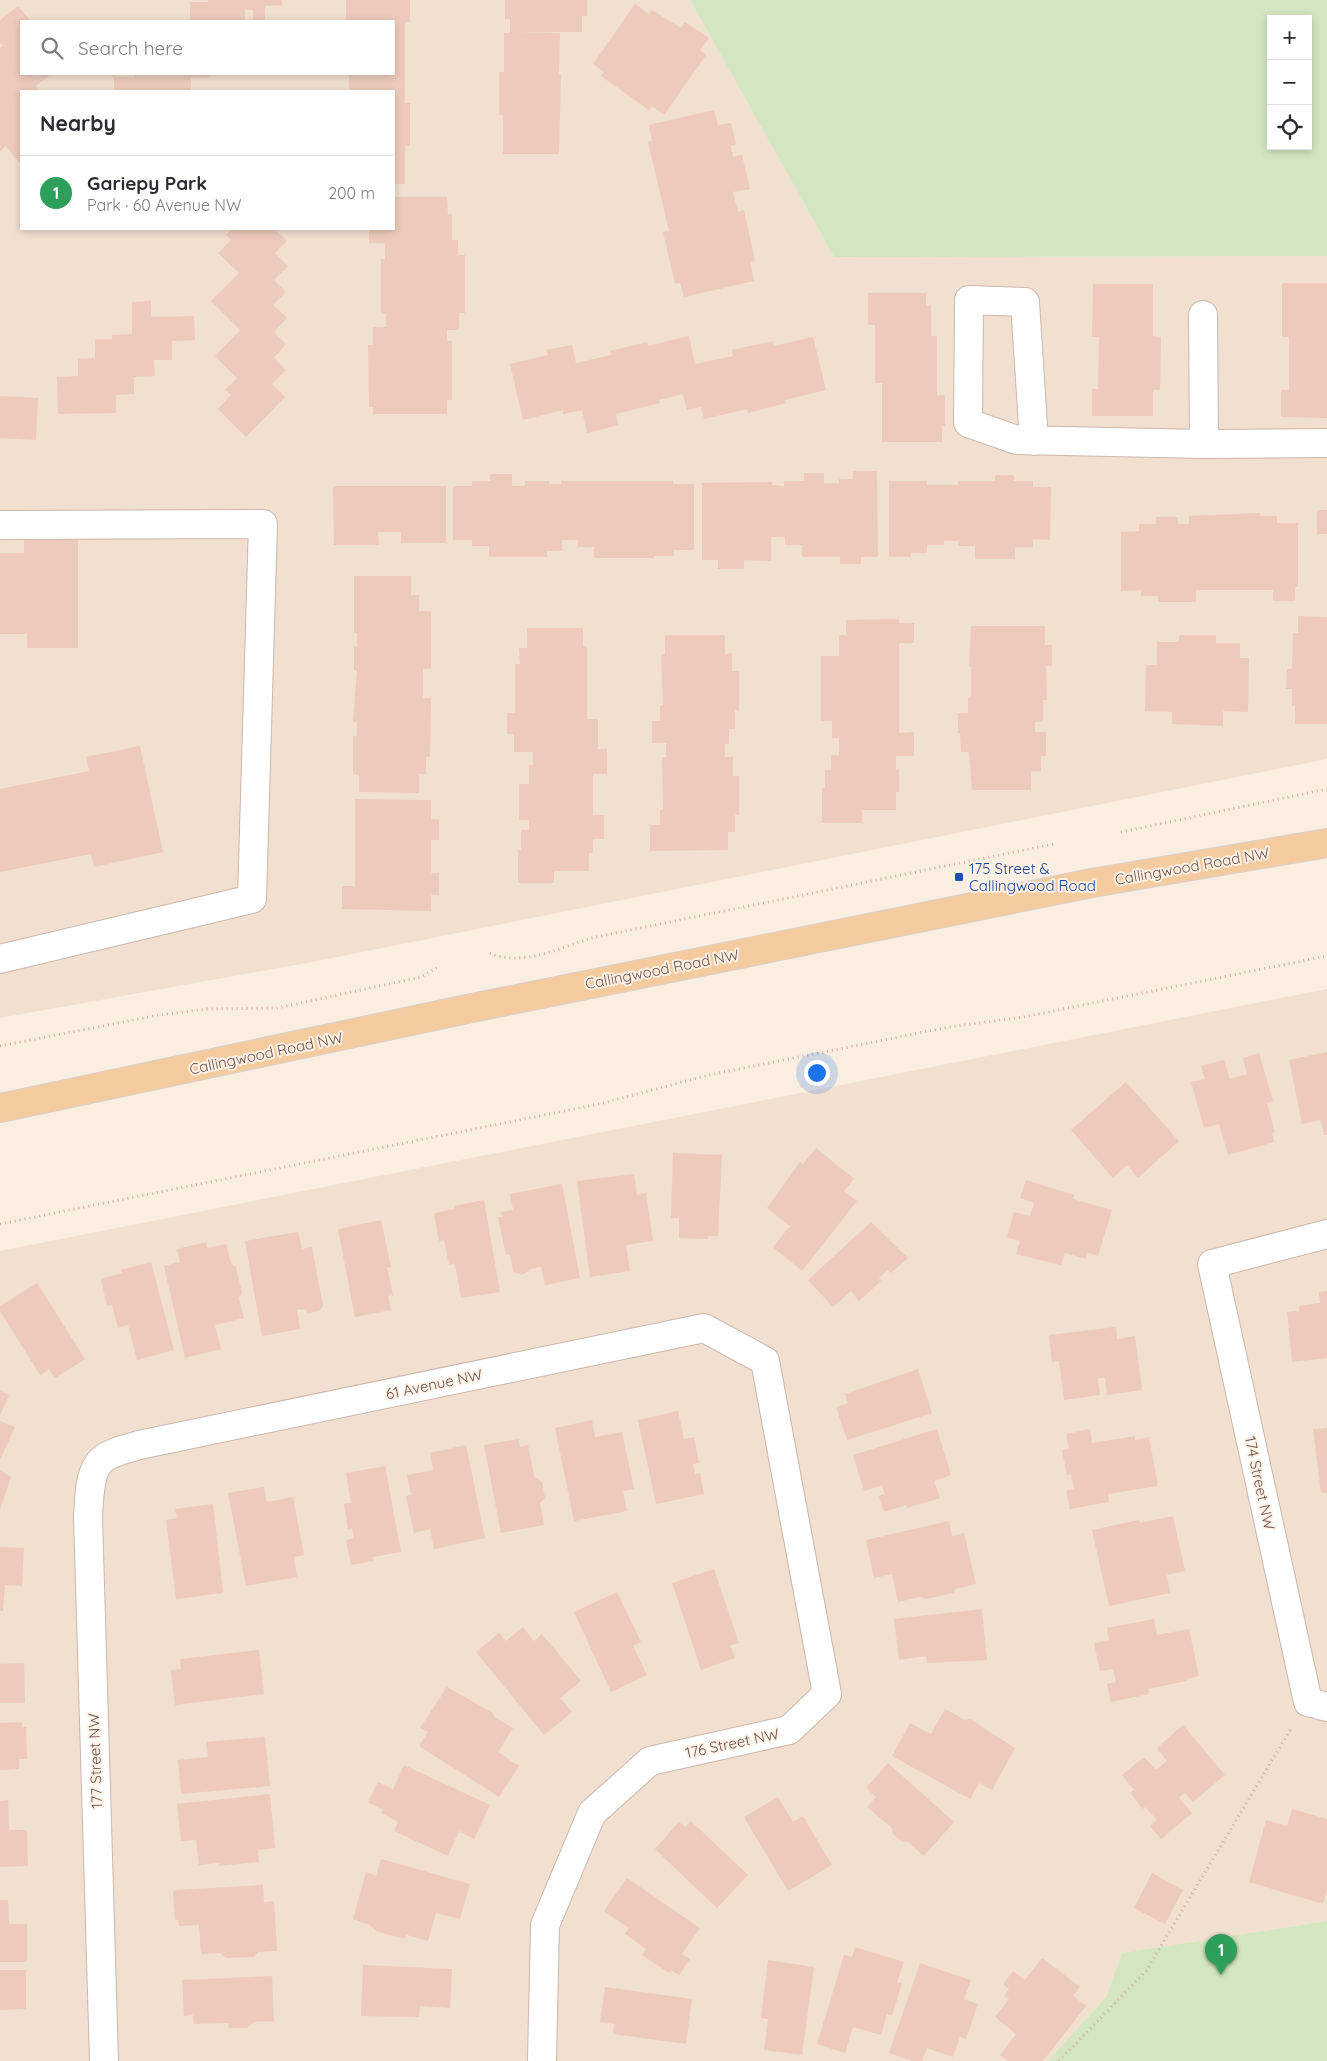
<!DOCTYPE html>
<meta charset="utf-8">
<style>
body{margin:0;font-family:Quicksand,sans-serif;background:#f2f2f3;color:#2b2b33}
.controls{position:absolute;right:15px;top:15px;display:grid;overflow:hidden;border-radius:0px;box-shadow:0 2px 8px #0003}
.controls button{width:45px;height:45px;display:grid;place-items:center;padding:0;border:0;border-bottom:1px solid #e1e1e2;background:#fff;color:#2b2b33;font:25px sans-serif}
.you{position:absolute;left:816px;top:1072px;width:18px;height:18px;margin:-12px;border:4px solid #fff;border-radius:50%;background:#1a73e8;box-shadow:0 0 0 8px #1a73e833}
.badge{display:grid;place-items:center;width:32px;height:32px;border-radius:50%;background:#111827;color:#fff;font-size:16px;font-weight:700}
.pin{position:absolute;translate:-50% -41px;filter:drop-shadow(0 1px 2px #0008)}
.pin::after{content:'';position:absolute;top:26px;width:18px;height:15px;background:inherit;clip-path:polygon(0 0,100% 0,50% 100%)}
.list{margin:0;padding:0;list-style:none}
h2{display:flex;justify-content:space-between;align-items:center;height:65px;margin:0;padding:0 20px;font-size:21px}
h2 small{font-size:16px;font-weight:400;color:#7c7c81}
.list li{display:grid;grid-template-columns:32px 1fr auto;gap:15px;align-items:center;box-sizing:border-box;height:75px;padding:0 20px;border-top:1px solid #e1e1e2}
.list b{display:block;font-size:19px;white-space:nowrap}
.list p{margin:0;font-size:16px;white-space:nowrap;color:#7c7c81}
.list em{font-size:16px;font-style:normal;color:#7c7c81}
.icon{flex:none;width:28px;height:28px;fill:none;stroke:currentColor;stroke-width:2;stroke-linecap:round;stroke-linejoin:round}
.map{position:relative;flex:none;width:1327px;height:2061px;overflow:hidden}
.search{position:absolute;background:#fff;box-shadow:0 2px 8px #0003;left:20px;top:20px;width:375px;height:55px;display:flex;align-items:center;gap:12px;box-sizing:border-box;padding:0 18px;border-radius:0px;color:#7c7c81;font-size:19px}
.panel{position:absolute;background:#fff;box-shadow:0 2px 8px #0003;left:20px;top:90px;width:375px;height:140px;border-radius:0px}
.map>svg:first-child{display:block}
.residential{fill:#f1dfd0;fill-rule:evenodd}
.green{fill:#d4e6c1;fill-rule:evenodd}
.building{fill:#edcabb}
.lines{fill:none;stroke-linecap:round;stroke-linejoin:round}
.minor-casing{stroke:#ccb7ac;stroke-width:30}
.major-casing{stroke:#d7cfcc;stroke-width:30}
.path{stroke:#d1ad9f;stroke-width:3;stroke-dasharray:1 4;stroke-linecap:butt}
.minor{stroke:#fff;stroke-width:28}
.major{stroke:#f4cb9e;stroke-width:28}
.transit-dot{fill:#1a4fb4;stroke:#fdf2e7;stroke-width:2}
.labels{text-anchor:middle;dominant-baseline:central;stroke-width:4;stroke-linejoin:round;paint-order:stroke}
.street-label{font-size:15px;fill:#6f534a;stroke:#fdf2e7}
.transit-label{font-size:15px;fill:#164399;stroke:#fdf2e7;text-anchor:start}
</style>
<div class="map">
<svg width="1327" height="2061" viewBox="0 0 1327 2061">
<rect width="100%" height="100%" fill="#faeee1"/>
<path class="residential" d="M0,0H690L834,257L1327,256V759L312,962L0,1018ZM21,21H394V74H21ZM21,91H394V229H21Z
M1327,989V1921L1122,1953L1106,1997L1048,2061H0V1251Z"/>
<path class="green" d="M690,0H1327V256L834,257ZM1271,19H1308V146H1271Z
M1327,1921V2061H1048L1106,1997L1122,1953Z"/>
<path class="building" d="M208,0H282V5L265,6V20H253V10H245V21H190V2H208Z
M346,0H410V22H405V103H410V146H405V184H394V91H349V74H394V21H346Z
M505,0H587V16H582V32H512L560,33L559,74H561L559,154H503V115H499V72H504V33H510V19H505Z
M635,4L649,14L652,10L681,28L685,22L709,38L700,50L706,55L664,115L652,106L649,110L601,76L604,72L593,64Z
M18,6L31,21H21V74H51L36,86L40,91H21V165L6,146L0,151V48L3,46L0,43V20Z
M135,74H210V77L191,78V91H114V77H135Z
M714,110L718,125L731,123L736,144L731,146L733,157L742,155L750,189L733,192L738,212L744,210L755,261L750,262L754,281L684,297L680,283L675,284L663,232L669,231L648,142L652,141L649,125Z
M394,197H447L448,214H452V240H458V255H465V313H459V330H447V341H452V400H447V414H373V407H369L368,345H373V327H386V314H381V259H385V243H369V229H394Z
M232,229H275L287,241L275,253L288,266L274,280L286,292L273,305L287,318L274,332L286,344L274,358L286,370L272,384L285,397L246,437L218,409L231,395L225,390L237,378L215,356L240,330L211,301L239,273L218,253L231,240L226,235Z
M1282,283H1327V418L1281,417V390H1289V337H1282Z
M1093,284H1153V336L1161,337L1160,390H1153V416H1092V389H1098L1099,337H1092Z
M868,293H926V306H931V336H937V395H945V426H942V442H882V383H875V325H868Z
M151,301V317L194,316L195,340L172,341V360H154L155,376L134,377V394L116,395V413L58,414L57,377L78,376V359L95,358V339H112V335L132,334V302Z
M689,336L695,364L733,356L732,350L773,341L774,346L813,337L826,390L785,400L786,403L748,413L747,409L704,419L701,407L687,410L683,394L659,400L660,403L616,414L618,425L587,433L582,410L563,414V410L523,420L510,364L548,355L546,350L572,345L576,363L611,355L610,351L647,342L648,346Z
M0,396L38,398L36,440L0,438Z
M853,471H877L878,557H861V564H840V557H802V545H785V537H771V561L744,560V569H718V560H702V483L772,482V485L784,486V481H804V473H824V483H839V479H853Z
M490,474H512V486H525V481H549V484H561V481H673V484H694V550H674V556H654V558H594V547H578V540H562V551H547V557H489V546H472V540H453V486H472V481H490Z
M995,475H1014V481H1033V487H1051L1050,540L1033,539V547H1015V559H975V546H958V541H944V545H927V553H911V557H889V481H927V485H958V481H995Z
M333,486H446V543H401V532H378L379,545H334Z
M1317,510H1327V534H1317Z
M1260,513V516H1277V523H1298V587H1295V601H1273V590H1196V602H1158V596H1141V590L1121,591V532L1139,531V524H1156V517H1178V524H1189V516Z
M24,540H78V648H27V634H0V553H24Z
M354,576H411V595H419V611H431V669H423V698H431L430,757L426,756V774H419V793L359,792V775L353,774V736H357V722H353L357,670H354V646H357V633H354Z
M1298,616L1327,617V724H1295V706H1292V689H1286L1287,669H1292L1293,633H1298Z
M899,619V623H914V643H899V733L914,732V756H896V770H899V792H896V810H862V823H822V788H825V770H831V755H839V738H832V721H821V656H839V635H846V620Z
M971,626H1045V645H1052V666H1046L1047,700H1043V722H1035V732H1046V756H1041V771H1031V790H972L969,752H961L960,733H958V713H968V698H971V667H969Z
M527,628H583V646H587V719H598V749H607V774H593V815H604V839H593V853H589V871H554V883H518V850H521V830H529V820H519V784H529V765H533V752H514V734H507V713H515V664H520L519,648H527Z
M665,635H725V654L732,653V671H739V710H735V729H729V744H725V757H733V776H739V815H735V832H728V850L650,851V825H660V810H663L662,757H666V743H652V721H660V705H663L661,654H665Z
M1179,635H1216V643H1240V658H1249L1248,712L1223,711V726L1172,724V712L1145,711L1146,665H1157V642H1179Z
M140,746L163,852L94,867L91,854L0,872V789L89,771L86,757Z
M355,799L431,800V819H439V840H431V873H439V895H431V911L342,909V886H355Z
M1327,1052V1135H1324L1321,1120L1302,1124L1289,1060Z
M1259,1053L1273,1101L1267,1103L1275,1132L1272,1133L1274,1142L1228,1155L1219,1124L1204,1128L1191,1082L1205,1079L1201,1066L1224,1060L1230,1079L1247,1074L1243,1058Z
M1126,1082L1179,1141L1138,1178L1127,1165L1113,1178L1071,1130Z
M816,1148L854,1179L844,1191L857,1201L802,1271L773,1247L790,1226L767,1208L800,1162L803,1164Z
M673,1153L722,1155L718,1236H708V1239L679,1238V1218H671Z
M634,1174L637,1195L646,1193L653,1241L626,1245L630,1271L590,1277L577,1181Z
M1026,1180L1074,1195L1073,1199L1112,1210L1098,1256L1088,1253L1086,1259L1065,1253L1061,1265L1016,1254L1020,1241L1007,1237L1014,1212L1030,1216L1034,1203L1020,1198Z
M562,1184L580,1278L545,1285L541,1267L531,1269L522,1275L513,1272L510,1254L506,1255L498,1217H502L501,1212L513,1210L510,1194Z
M484,1200L500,1292L461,1298L455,1264L449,1265L444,1240L439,1241L434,1213L455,1209L454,1206Z
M381,1220L391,1267L387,1268L393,1295L388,1296L391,1310L355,1317L338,1229Z
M871,1222L908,1258L891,1273L888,1270L879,1278L881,1281L859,1301L851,1291L833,1307L808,1280Z
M298,1232L302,1249L312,1247L323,1306L319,1311L308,1313L305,1309L297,1310L300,1329L262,1336L245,1241Z
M206,1242L207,1248L226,1244L231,1263L236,1267L242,1293L239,1298L244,1318L215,1325L221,1349L185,1358L164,1266L180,1262L177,1249Z
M151,1262L174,1350L137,1360L128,1325L118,1328L112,1305L107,1306L101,1279L122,1273L121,1270Z
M37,1283L85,1359L55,1378L49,1369L40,1375L0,1311V1306Z
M1327,1291V1358L1292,1362L1287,1312L1299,1311V1306L1320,1303L1319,1292Z
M1116,1327L1117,1339L1135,1336L1142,1390L1107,1395L1105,1378H1098L1100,1395L1064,1400L1059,1361L1052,1362L1049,1335Z
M918,1369L932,1413L847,1440L836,1407L848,1403L845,1394Z
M0,1391L9,1395L0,1415Z
M678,1411L684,1439L694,1437L699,1463L693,1464L695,1474L700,1473L704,1494L656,1504L638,1420Z
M592,1420L595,1437L622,1432L634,1489L623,1491L627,1511L574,1521L555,1428Z
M0,1421L15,1427L0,1460Z
M1327,1428V1493H1321L1313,1429Z
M937,1429L951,1475L934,1481L940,1498L907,1508L906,1505L884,1512L879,1496L885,1494L882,1485L864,1491L853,1455Z
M1090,1429L1092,1443L1135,1436V1440L1149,1437L1158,1486L1108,1494L1109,1502L1070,1509L1066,1491L1074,1489L1071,1474L1067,1475L1062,1450L1069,1449L1066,1434Z
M519,1439L520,1447L528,1445L534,1476L542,1482L545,1498L540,1503L544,1525L501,1533L484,1445Z
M466,1445L485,1538L434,1549L430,1529L414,1533L406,1496L411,1495L407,1475L433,1470L430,1453Z
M385,1466L401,1552L373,1557L374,1561L351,1565L346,1540L354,1538L352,1528L348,1529L344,1504L351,1503L346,1473Z
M0,1470L11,1477L0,1510Z
M264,1487L267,1502L293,1497L304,1555L294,1557L297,1577L246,1586L228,1493Z
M213,1504L223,1593L176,1599L166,1520L177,1518L175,1509Z
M1173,1516L1185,1571L1167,1575L1170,1593L1109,1606L1092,1530L1139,1520L1140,1523Z
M949,1521L952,1536L964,1533L976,1584L956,1589L953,1593L926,1599L920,1597L898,1602L892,1574L874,1578L866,1540Z
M0,1547L24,1548L22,1586L5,1585L3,1611H0Z
M714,1569L739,1643L730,1645L735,1658L701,1670L672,1583Z
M617,1592L641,1642L633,1646L647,1675L611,1692L574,1612Z
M982,1609L987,1660L927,1663L926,1656L899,1660L894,1619Z
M1154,1619L1157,1635L1189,1629L1199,1676L1187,1679V1681L1148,1689L1149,1694L1111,1702L1107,1684L1116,1682L1113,1669L1100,1671L1094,1643L1109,1640L1107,1628Z
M523,1627L534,1641L542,1634L581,1681L560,1698L572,1712L544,1735L476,1652L499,1633L506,1641Z
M259,1650L264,1694L175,1705L171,1670L181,1669L180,1659Z
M24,1663L25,1703H0V1664Z
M447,1687L493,1713L494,1717L513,1728L498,1752L519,1766L499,1797L419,1746L428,1732L420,1728Z
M945,1709L965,1720L970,1719L1015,1748L992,1790L979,1783L970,1799L892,1756L910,1723L931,1734Z
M22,1722V1727H26L27,1759H19V1769L0,1770V1723Z
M1183,1725L1225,1775L1193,1802L1185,1793L1179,1798L1192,1813L1161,1839L1150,1826L1157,1820L1145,1807L1143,1809L1130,1793L1134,1790L1122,1775L1144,1757L1156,1770L1167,1761L1157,1748Z
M265,1737L270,1786L181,1794L178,1760L208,1757L206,1742Z
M888,1763L954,1822L924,1856L908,1842H902L893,1834L892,1828L867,1807L876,1797L866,1788Z
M404,1765L490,1805L474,1839L459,1831L448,1856L394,1831L398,1822L381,1813L383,1810L368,1802L378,1782L393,1789Z
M270,1794L275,1848L258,1850L259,1862L219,1866V1863L199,1865L196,1840L181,1841L177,1804Z
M778,1797L793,1822L803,1816L832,1865L788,1891L744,1817Z
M8,1800L9,1830H27L28,1866L0,1867V1801Z
M1292,1809L1327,1819V1889L1323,1904L1249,1882L1266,1820L1287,1826Z
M691,1821L748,1875L717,1908L655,1849L679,1822L685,1827Z
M381,1859L470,1884L460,1919L436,1913L428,1941L407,1935L404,1939L376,1931L370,1925L353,1919L366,1872L376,1876Z
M1152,1873L1183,1890L1165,1924L1134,1908Z
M627,1878L700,1928L682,1954L690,1959L679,1975L671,1970L669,1973L642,1955L646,1949L625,1934L629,1928L604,1911Z
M263,1885L264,1902L274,1901L277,1951L258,1952L254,1957L226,1958L220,1953L201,1954L199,1925L179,1926L178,1920H175L173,1892L176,1890Z
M0,1900H8L9,1924H27V1962H0Z
M855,1947L904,1962L897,1982L902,1983L892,2016L887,2014L881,2035L853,2027L845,2053L817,2044L844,1955L852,1957Z
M1042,1958L1080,1987L1073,1996L1086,2006L1043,2061H1008L1000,2055L1016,2034L995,2017L1009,1999L1004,1996L1009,1989L1003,1984L1013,1971L1025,1980Z
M768,1960L814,1967L802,2055L764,2050L768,2019L761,2018Z
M920,1963L971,1980L964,1999L978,2004L966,2039L960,2037L953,2057L927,2048L922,2061H912L889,2053Z
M363,1965L452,1969L450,2008L420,2006L419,2017L361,2016Z
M0,1970H26V2009L0,2010Z
M272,1976L274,2021L254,2022L247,2028H229L228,2023L194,2024L193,2015L184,2016L182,1980Z
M605,1987L692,1999L686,2044L613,2034L614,2024L600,2022Z"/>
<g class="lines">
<defs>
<path id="minor" d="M1203,315L1204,444
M1034,441L1025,302L969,300L968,423L1017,440L1204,444L1327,443
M0,525L263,524L252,899L0,959
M1327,1234L1212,1264L1308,1702L1327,1707
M104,2061L88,1517C89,1501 89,1475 99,1463C108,1452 127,1449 139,1445L704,1328L765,1361L827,1694L789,1730L650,1761L592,1813L545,1925L542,2061"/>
<path id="major" d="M0,1108L472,1008L1092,883L1327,843"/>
</defs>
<use href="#minor" class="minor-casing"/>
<use href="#major" class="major-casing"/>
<path class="path" d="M1121,832L1327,789
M490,953C521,967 561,948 591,938L1054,844
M0,1046L159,1015L207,1009L277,1008L421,977L438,967
M0,1224L599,1104L709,1075L949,1027L1023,1017L1327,956
M1059,2061L1146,1971L1292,1727"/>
<use href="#minor" class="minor"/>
<use href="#major" class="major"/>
</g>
<rect class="transit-dot" x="954" y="872" width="10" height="10" rx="2.5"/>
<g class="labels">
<g class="street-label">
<text transform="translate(1192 866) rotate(-10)">Callingwood Road NW</text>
<text transform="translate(662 969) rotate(-11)">Callingwood Road NW</text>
<text transform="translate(266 1053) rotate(-12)">Callingwood Road NW</text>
<text transform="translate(434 1384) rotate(-12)">61 Avenue NW</text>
<text transform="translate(1260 1483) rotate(78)">174 Street NW</text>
<text transform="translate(732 1743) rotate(-12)">176 Street NW</text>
<text transform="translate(95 1761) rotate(-92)">177 Street NW</text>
</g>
<g class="transit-label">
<text x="969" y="868">175 Street &amp;<tspan x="969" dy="17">Callingwood Road</tspan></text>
</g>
</g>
</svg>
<div class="controls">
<button>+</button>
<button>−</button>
<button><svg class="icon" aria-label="locate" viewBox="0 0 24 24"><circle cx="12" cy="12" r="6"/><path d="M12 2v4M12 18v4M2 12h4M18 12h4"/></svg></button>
</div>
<div class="you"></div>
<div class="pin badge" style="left:1221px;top:1975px;background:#2e9e5b">1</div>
<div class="search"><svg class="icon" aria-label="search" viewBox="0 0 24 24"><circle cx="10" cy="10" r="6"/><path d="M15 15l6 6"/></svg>Search here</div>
<section class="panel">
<h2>Nearby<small></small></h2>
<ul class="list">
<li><span class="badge" style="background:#2e9e5b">1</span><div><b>Gariepy Park</b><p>Park · 60 Avenue NW</p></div><em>200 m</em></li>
</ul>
</section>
</div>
